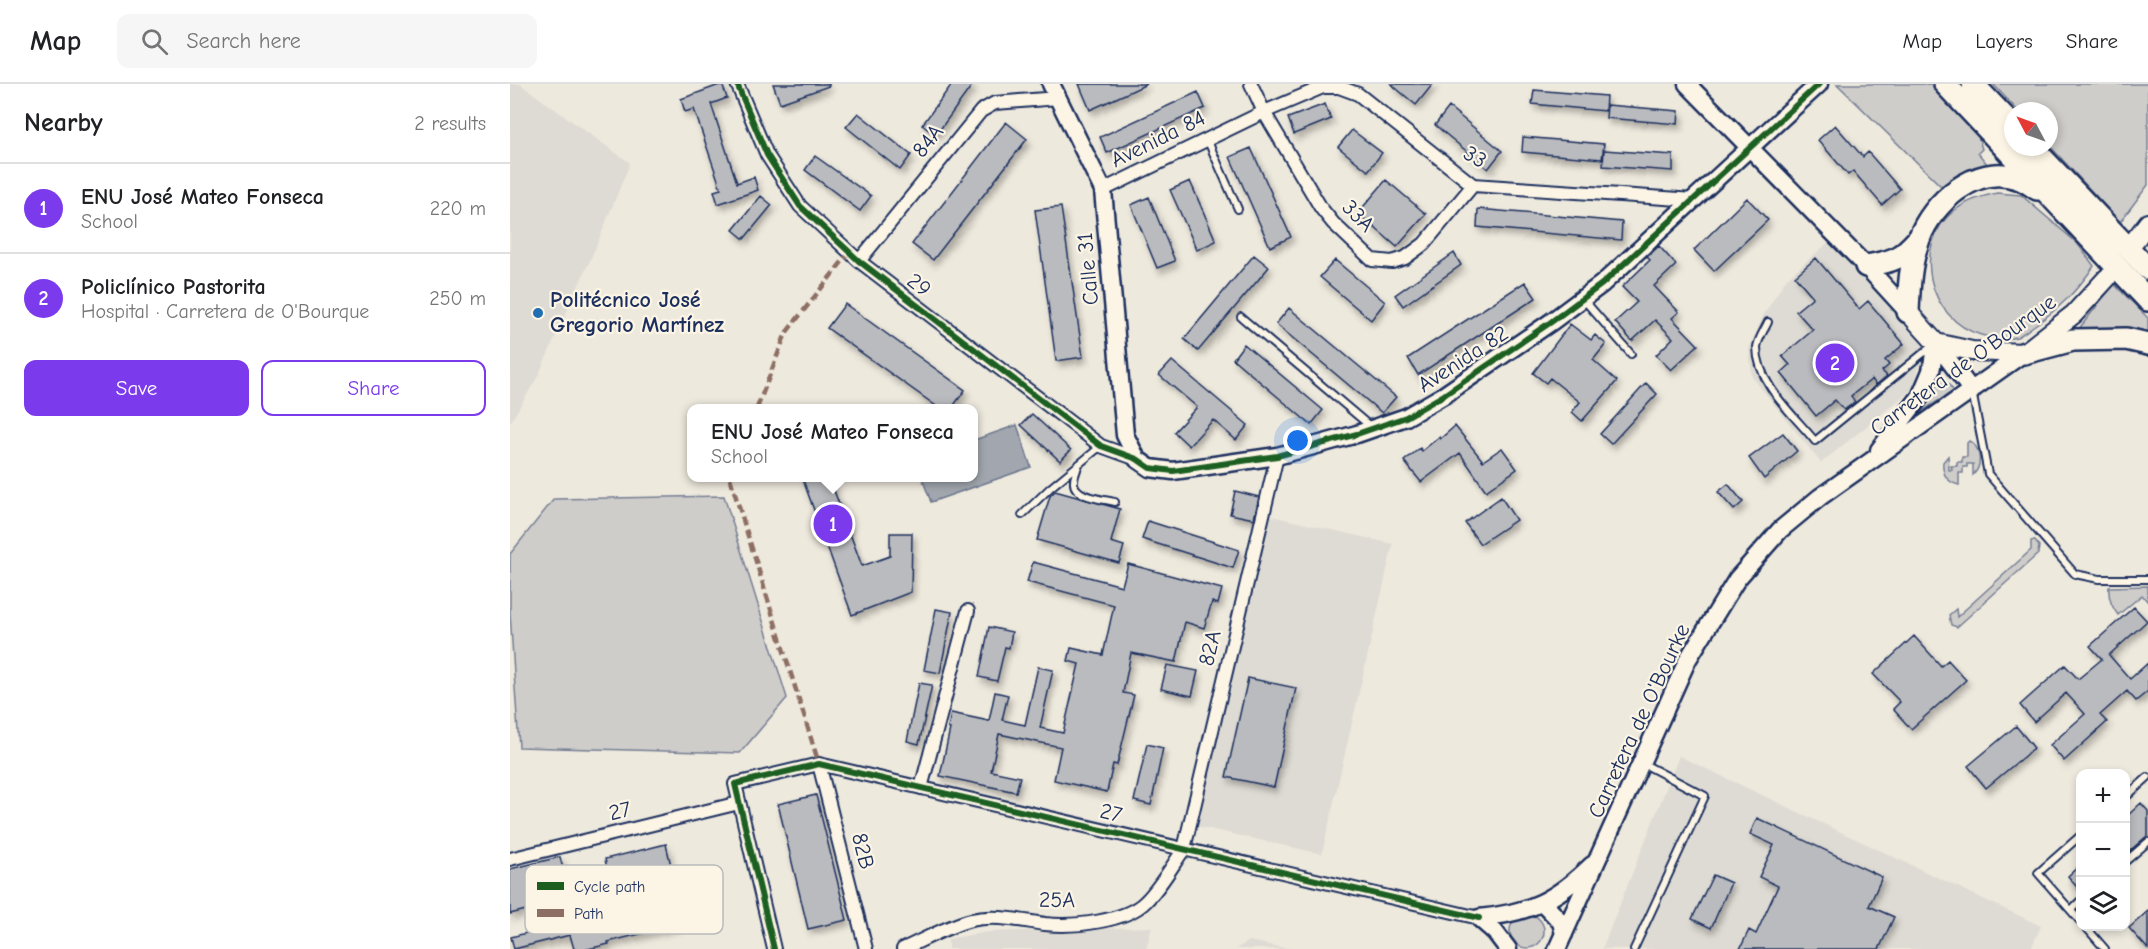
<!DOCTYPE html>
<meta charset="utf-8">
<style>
body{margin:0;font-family:"Comic Neue",sans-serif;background:#f6f6f6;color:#202124}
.controls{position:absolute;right:18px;bottom:18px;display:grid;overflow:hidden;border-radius:12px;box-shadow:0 3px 9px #0003}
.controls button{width:54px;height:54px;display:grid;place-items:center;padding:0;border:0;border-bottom:2px solid #e0e0e0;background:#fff;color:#202124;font:30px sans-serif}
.compass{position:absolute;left:1494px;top:18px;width:54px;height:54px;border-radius:50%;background:#fff;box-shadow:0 3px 9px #0003;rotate:311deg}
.you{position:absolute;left:788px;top:357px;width:21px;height:21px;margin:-15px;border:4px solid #fff;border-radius:50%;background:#1a73e8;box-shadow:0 0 0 9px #1a73e833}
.badge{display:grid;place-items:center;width:39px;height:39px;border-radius:50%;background:#7c3aed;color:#fff;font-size:20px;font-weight:700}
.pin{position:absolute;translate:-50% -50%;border:3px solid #fff;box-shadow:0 2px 6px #0006}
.popup{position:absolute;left:177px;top:320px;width:291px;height:78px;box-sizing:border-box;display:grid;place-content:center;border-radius:12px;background:#fff;filter:drop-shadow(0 2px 4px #0005);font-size:20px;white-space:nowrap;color:#757577}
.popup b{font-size:22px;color:#202124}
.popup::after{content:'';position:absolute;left:50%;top:100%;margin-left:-12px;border:12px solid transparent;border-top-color:#fff}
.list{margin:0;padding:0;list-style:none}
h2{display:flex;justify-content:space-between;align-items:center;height:78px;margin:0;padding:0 24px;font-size:26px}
h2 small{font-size:20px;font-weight:400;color:#757577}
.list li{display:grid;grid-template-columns:39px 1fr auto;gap:18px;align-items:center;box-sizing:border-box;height:90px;padding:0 24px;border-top:2px solid #e0e0e0}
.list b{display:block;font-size:22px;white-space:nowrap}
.list p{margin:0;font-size:20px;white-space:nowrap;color:#757577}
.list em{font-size:20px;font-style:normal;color:#757577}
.actions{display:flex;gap:12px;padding:18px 24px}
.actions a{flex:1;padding:14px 0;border:2px solid #7c3aed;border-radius:12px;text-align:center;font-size:21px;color:#7c3aed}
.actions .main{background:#7c3aed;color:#fff}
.icon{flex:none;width:33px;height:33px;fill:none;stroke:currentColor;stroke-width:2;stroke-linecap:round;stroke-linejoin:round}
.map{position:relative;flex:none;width:1638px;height:865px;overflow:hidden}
header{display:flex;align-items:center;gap:36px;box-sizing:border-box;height:84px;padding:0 30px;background:#fff;border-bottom:2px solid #e0e0e0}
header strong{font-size:28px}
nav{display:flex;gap:33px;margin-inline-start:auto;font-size:21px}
.search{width:420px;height:54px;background:#f6f6f6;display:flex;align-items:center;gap:15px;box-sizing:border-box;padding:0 21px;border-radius:12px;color:#757577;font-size:22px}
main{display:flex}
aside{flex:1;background:#fff}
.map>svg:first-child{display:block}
.built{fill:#dedbd4}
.green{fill:#cfcdca;stroke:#757e94;stroke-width:1.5}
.water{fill:#a2a7af;stroke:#6c778f;stroke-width:1.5}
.building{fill:#babbbe;stroke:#1b2f5e;stroke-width:1.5;filter:url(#shadow)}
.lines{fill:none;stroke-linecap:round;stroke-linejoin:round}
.lane-casing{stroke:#1b2f5e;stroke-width:10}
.street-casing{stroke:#1b2f5e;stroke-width:16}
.secondary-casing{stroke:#1b2f5e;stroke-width:21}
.primary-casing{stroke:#1b2f5e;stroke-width:22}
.highway-casing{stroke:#1b2f5e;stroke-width:26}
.lane{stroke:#fcf5e5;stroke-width:6}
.street{stroke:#fcf5e5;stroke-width:12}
.secondary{stroke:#fcf5e5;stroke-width:16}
.primary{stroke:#fcf5e5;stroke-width:18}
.highway{stroke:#fcf5e5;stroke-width:21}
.quiet{stroke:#8d6e63;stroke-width:4.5;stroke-dasharray:9 4.5;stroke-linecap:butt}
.cycleway-casing{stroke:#fcf5e5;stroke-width:10}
.cycleway{stroke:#1b5e20;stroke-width:6}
.poi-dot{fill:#1f6fb2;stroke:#fcf5e5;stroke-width:2}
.labels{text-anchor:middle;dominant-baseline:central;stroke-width:4.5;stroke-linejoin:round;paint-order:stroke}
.street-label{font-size:22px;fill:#1b2f5e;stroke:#fcf5e5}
.poi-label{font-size:22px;font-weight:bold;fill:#1b2f5e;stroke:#fcf5e5;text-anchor:start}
.key{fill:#fcf5e5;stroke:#b8babc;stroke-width:1.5}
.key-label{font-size:16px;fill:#1b2f5e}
</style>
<header>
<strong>Map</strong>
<div class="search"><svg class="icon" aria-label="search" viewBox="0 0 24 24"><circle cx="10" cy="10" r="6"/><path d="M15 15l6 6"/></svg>Search here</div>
<nav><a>Map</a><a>Layers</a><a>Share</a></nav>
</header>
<main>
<aside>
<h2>Nearby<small>2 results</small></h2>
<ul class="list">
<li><span class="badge">1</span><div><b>ENU José Mateo Fonseca</b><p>School</p></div><em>220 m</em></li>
<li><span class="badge">2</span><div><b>Policlínico Pastorita</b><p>Hospital · Carretera de O'Bourque</p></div><em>250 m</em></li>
</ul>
<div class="actions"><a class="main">Save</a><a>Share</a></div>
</aside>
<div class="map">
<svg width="1638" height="865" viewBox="0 0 1638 865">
<defs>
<filter id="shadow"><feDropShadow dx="3" dy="5" stdDeviation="3" flood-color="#0004"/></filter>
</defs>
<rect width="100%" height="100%" fill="#eee9dd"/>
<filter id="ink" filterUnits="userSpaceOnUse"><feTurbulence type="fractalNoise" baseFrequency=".0167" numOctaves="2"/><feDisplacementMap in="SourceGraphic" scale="12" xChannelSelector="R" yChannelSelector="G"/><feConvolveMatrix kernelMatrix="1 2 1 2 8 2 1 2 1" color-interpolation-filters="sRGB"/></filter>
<g filter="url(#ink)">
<path class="built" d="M0,0H10L120,79L85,165L28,292L0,339Z
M1319,158L1414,254L1404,304L1311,379L1242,293L1239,265L1253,232L1276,195Z
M757,431L883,460L812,770L686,742Z
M1169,672L1531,842L1521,865H1092Z
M642,843L636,865H438V855L477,848Z
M739,857L781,865H726Z"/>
<path class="green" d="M1327,0H1424L1465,41L1472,65L1468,69L1479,82L1466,83L1431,102Z
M1483,0H1638V101L1610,138L1539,61V27H1508Z
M1487,109L1511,111L1567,159L1584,182C1566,208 1549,225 1522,243C1518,246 1512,251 1507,253C1496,256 1482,254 1471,251C1418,236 1400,161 1445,126C1458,116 1472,112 1487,109Z
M1604,200L1638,234V254L1568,246Z
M1430,290L1444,307L1406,331L1420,314Z
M1459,357C1471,363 1473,382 1463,391V380H1457V383H1453V389H1449V401C1437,398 1432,390 1433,378L1438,372L1439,386H1442L1441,382H1447V378H1452V373H1457V359Z
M214,412L277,614L230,669L9,663L0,529V470L44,415Z
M1524,456L1529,462L1528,470L1447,543L1441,541L1439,531L1446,525L1447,533L1521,466V457Z
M1638,502V518L1632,511L1608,531C1601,522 1598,514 1599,503Z
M1000 847a17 17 0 1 1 34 0a17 17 0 1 1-34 0Z"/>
<path class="water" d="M507,341L521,383L421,418L412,394H464V356Z"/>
<path class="building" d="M212,0L217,14L201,20L227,99L244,93L248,106L208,120L204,107L211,105L184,25L175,28L171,15Z
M263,0H319V2L270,19Z
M442,0H463L426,51L412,41Z
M569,0H637L580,26Z
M881,0H923L906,21Z
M1024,6L1096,12L1095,27L1022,20Z
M688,8L695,24L597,69L590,53Z
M815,20L821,35L784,50L778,34Z
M1097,21L1169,27L1168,40L1096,34Z
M939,23L992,67L978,85L925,41Z
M348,29L401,71L390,86L336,43Z
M496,38L517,55L423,176L402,160Z
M1325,41L1353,73L1358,68L1390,105L1372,121L1343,87L1338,91L1308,56Z
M842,46L872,69L858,87L828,63Z
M1013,53L1094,60L1092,75L1012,68Z
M741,64L781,153L760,163L720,73Z
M1094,66L1163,71V87L1093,82Z
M305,72L361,112L350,127L295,86Z
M876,96L916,130L887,163L848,129Z
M680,97L706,157L687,166L660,106Z
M251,112L262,121L234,155L223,146Z
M639,113L665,177L647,184L621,121Z
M1237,114L1258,136L1204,187L1184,166Z
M551,123L573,273L546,277L525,126Z
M968,125L1112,138L1111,156L967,143Z
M1149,162L1166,181L1144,202L1169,228L1162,234L1188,261L1161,286L1146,271L1163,254L1145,236L1122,257L1105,238L1127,218L1112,203L1140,176L1137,173Z
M944,169L951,181L893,222L885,211Z
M744,171L759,183L688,267L674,255Z
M1306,174L1349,225L1358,217L1394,260L1375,276L1379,281L1372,287L1377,292L1366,301L1362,295L1341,312L1345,318L1334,326L1325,316L1306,332L1271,289L1280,281L1272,272L1303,246L1286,227L1303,213L1285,192Z
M825,176L875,218L861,236L810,193Z
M1015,198L1026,214L908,291L898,274Z
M335,220L455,306L442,324H429L317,244Z
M779,224L886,313L872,329L766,240Z
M1060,240L1081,256L1085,251L1096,260L1083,276L1107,297L1072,337L1062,328L1070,318L1040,294L1036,299L1023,289Z
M734,260L813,326L801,341L723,275Z
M662,277L738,341L726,356L703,336L679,362L664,348L687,323L649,291Z
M1136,299L1147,310L1101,360L1090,350Z
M522,330L561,366L550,377L511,341Z
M945,342L973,377L992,364L1007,385L976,407L950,369L911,398L894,377L910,364L912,367L929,353L930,355Z
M1273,349L1287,367L1254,395L1239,374Z
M292,393H319L352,482L380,472V449H402L401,508L342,531Z
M1218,400L1233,418L1224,426L1208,408Z
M545,407L610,425L601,458L614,462L609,479L527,456L540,412Z
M725,407L749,413L744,435L720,430Z
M991,413L1006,436L970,460L955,439Z
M638,437L729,466L723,484L632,455Z
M523,478L612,502L618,480L712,505L708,520L702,518L694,544L675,538L666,578L621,569L613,609L624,611L607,681L603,680L597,708L544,696L551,663L489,650L481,687L510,693L506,708L430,692L440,645L438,644L441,629L479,637L485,608L498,611L492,636L515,641L528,583L543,586L530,644L553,649L569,580L558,577L561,564L593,571L604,521L517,498Z
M1624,523L1637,537L1599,571L1620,595L1638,579V607L1626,617L1617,607L1590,631L1597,638L1554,677L1540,661L1575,630L1556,609L1524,638L1510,621L1555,581L1568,595L1592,575L1580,562Z
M426,525L442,528L430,589L414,586Z
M479,543L502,548L499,564L495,563L487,597L469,593Z
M1404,552L1431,582L1438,576L1456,596L1401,645L1383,625L1390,618L1363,590Z
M657,581L688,587L682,612L651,605Z
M738,594L786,604L764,703L716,693Z
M409,599L422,601L409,660L397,657Z
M1506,642L1524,664L1476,704L1458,682Z
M637,660L653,664L641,721L624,717Z
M306,711L337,836L298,845L268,720Z
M1631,719L1638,727V751L1616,770V733Z
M1247,734L1372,793L1359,822L1384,833L1369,865H1230L1239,846L1246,850L1268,802L1249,793L1264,761L1240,750Z
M156,760L174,839L98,858L99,860L78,865H64L60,851L4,865L1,853L77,833L72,812L0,830V785L50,773L58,804L99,794L95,775Z
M1570,781V807L1558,792Z
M1203,791L1221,799L1201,844L1182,835Z
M1638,827V865L1619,844Z"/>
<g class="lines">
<defs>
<path id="lane" d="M697,55L728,125
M1074,216L1121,270
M731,233L861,343
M1258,238C1255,245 1248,255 1247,263C1247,300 1283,330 1305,357L1422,262
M1462,307L1478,390L1565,490L1589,495H1638
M568,382C567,387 564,392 564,397C562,413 593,415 605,418
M512,431L540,404L591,362
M1616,713L1638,693
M1570,752L1528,789L1570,837
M1616,777L1638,758
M1561,826L1570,817
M1575,842L1595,865
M1124,865L1195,712L1132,679"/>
<path id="street" d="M227,0L257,71L290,122L349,177L591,362L627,375
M741,0L754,28L811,124L823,139L862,176L882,178L895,174L914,160L963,101
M593,106L754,28L813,3H829L848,10L963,101L1184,116
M349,177L471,27L485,19L548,14
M309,680L356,865
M411,704L458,527
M0,775L229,719
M264,865L225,700L309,680L969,834
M393,865C415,855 438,842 461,836C485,830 512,837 535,840C563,843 616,838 636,817C651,802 662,782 674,765L767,372"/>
<path id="secondary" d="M541,0L593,106L615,351L627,375L640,384L663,387L767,372L847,350L896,333L934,311L1041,238L1092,200L1309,0
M1177,0L1356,182L1398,228
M1426,259L1462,307
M1369,366L1410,313L1421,287L1426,259
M1033,819L1051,838L1054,850
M998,865L985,848L969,834C1020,829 1046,816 1082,781
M1047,865L1178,575L1227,495L1270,446L1310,413L1514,269"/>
<path id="primary" d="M1625,156L1638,139
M1398,228L1426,259L1462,267L1514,269L1564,230L1597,194"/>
<path id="highway" d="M1435,0L1638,216
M1463,0L1503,42
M1522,63L1638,185
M1356,182C1384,177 1389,176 1409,154
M1398,228C1399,203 1400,179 1409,155C1422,119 1466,79 1507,94C1514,96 1521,101 1527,105
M1514,269L1563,256L1616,255L1638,260"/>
</defs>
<use href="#lane" class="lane-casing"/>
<use href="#street" class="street-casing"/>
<use href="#secondary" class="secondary-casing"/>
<use href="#primary" class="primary-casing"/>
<use href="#highway" class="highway-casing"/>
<use href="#lane" class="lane"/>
<use href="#street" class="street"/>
<use href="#secondary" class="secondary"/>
<use href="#primary" class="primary"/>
<use href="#highway" class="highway"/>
<path class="quiet" d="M247,324L276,249L339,169
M220,394L309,680"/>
<defs>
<path id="cycleway" d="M227,0L257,71L290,122L349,177L591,362L627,375L640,384L663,387L767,372L847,350L896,333L934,311L1041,238L1092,200L1309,0
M264,865L225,700L309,680L969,834"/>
</defs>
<use href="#cycleway" class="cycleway-casing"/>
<use href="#cycleway" class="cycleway"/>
</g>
</g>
<circle class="poi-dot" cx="28" cy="229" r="6"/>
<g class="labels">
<g class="street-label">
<text transform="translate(648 55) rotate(-26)">Avenida 84</text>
<text transform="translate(418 57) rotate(-51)">84A</text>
<text transform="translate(965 73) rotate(31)">33</text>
<text transform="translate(848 132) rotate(45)">33A</text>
<text transform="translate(578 185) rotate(-95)">Calle 31</text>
<text transform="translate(409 201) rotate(37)">29</text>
<text transform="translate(953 275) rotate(-33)">Avenida 82</text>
<text transform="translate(1453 281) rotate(-36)">Carretera de O'Bourque</text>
<text transform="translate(700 564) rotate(-77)">82A</text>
<text transform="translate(1129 637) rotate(-65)">Carretera de O'Bourke</text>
<text transform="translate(110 727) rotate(-14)">27</text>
<text transform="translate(601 729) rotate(13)">27</text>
<text transform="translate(353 767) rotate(76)">82B</text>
<text transform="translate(547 816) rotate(1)">25A</text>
</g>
<g class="poi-label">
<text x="40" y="216">Politécnico José<tspan x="40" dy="25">Gregorio Martínez</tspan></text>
</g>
</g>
<rect x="15" y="781" width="198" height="69" rx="9" class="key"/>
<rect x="27" y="798" width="27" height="8" fill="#1b5e20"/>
<rect x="27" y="825" width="27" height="8" fill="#8d6e63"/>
<g class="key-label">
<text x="64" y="808">Cycle path</text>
<text x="64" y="835">Path</text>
</g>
</svg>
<div class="controls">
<button>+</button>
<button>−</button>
<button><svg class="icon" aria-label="layers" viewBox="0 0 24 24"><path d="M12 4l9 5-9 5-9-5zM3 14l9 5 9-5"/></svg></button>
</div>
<svg class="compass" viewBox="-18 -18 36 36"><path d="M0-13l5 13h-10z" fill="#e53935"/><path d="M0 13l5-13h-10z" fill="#757577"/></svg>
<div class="you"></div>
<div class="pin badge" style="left:323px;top:440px">1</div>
<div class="popup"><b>ENU José Mateo Fonseca</b>School</div>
<div class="pin badge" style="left:1325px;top:279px">2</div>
</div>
</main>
